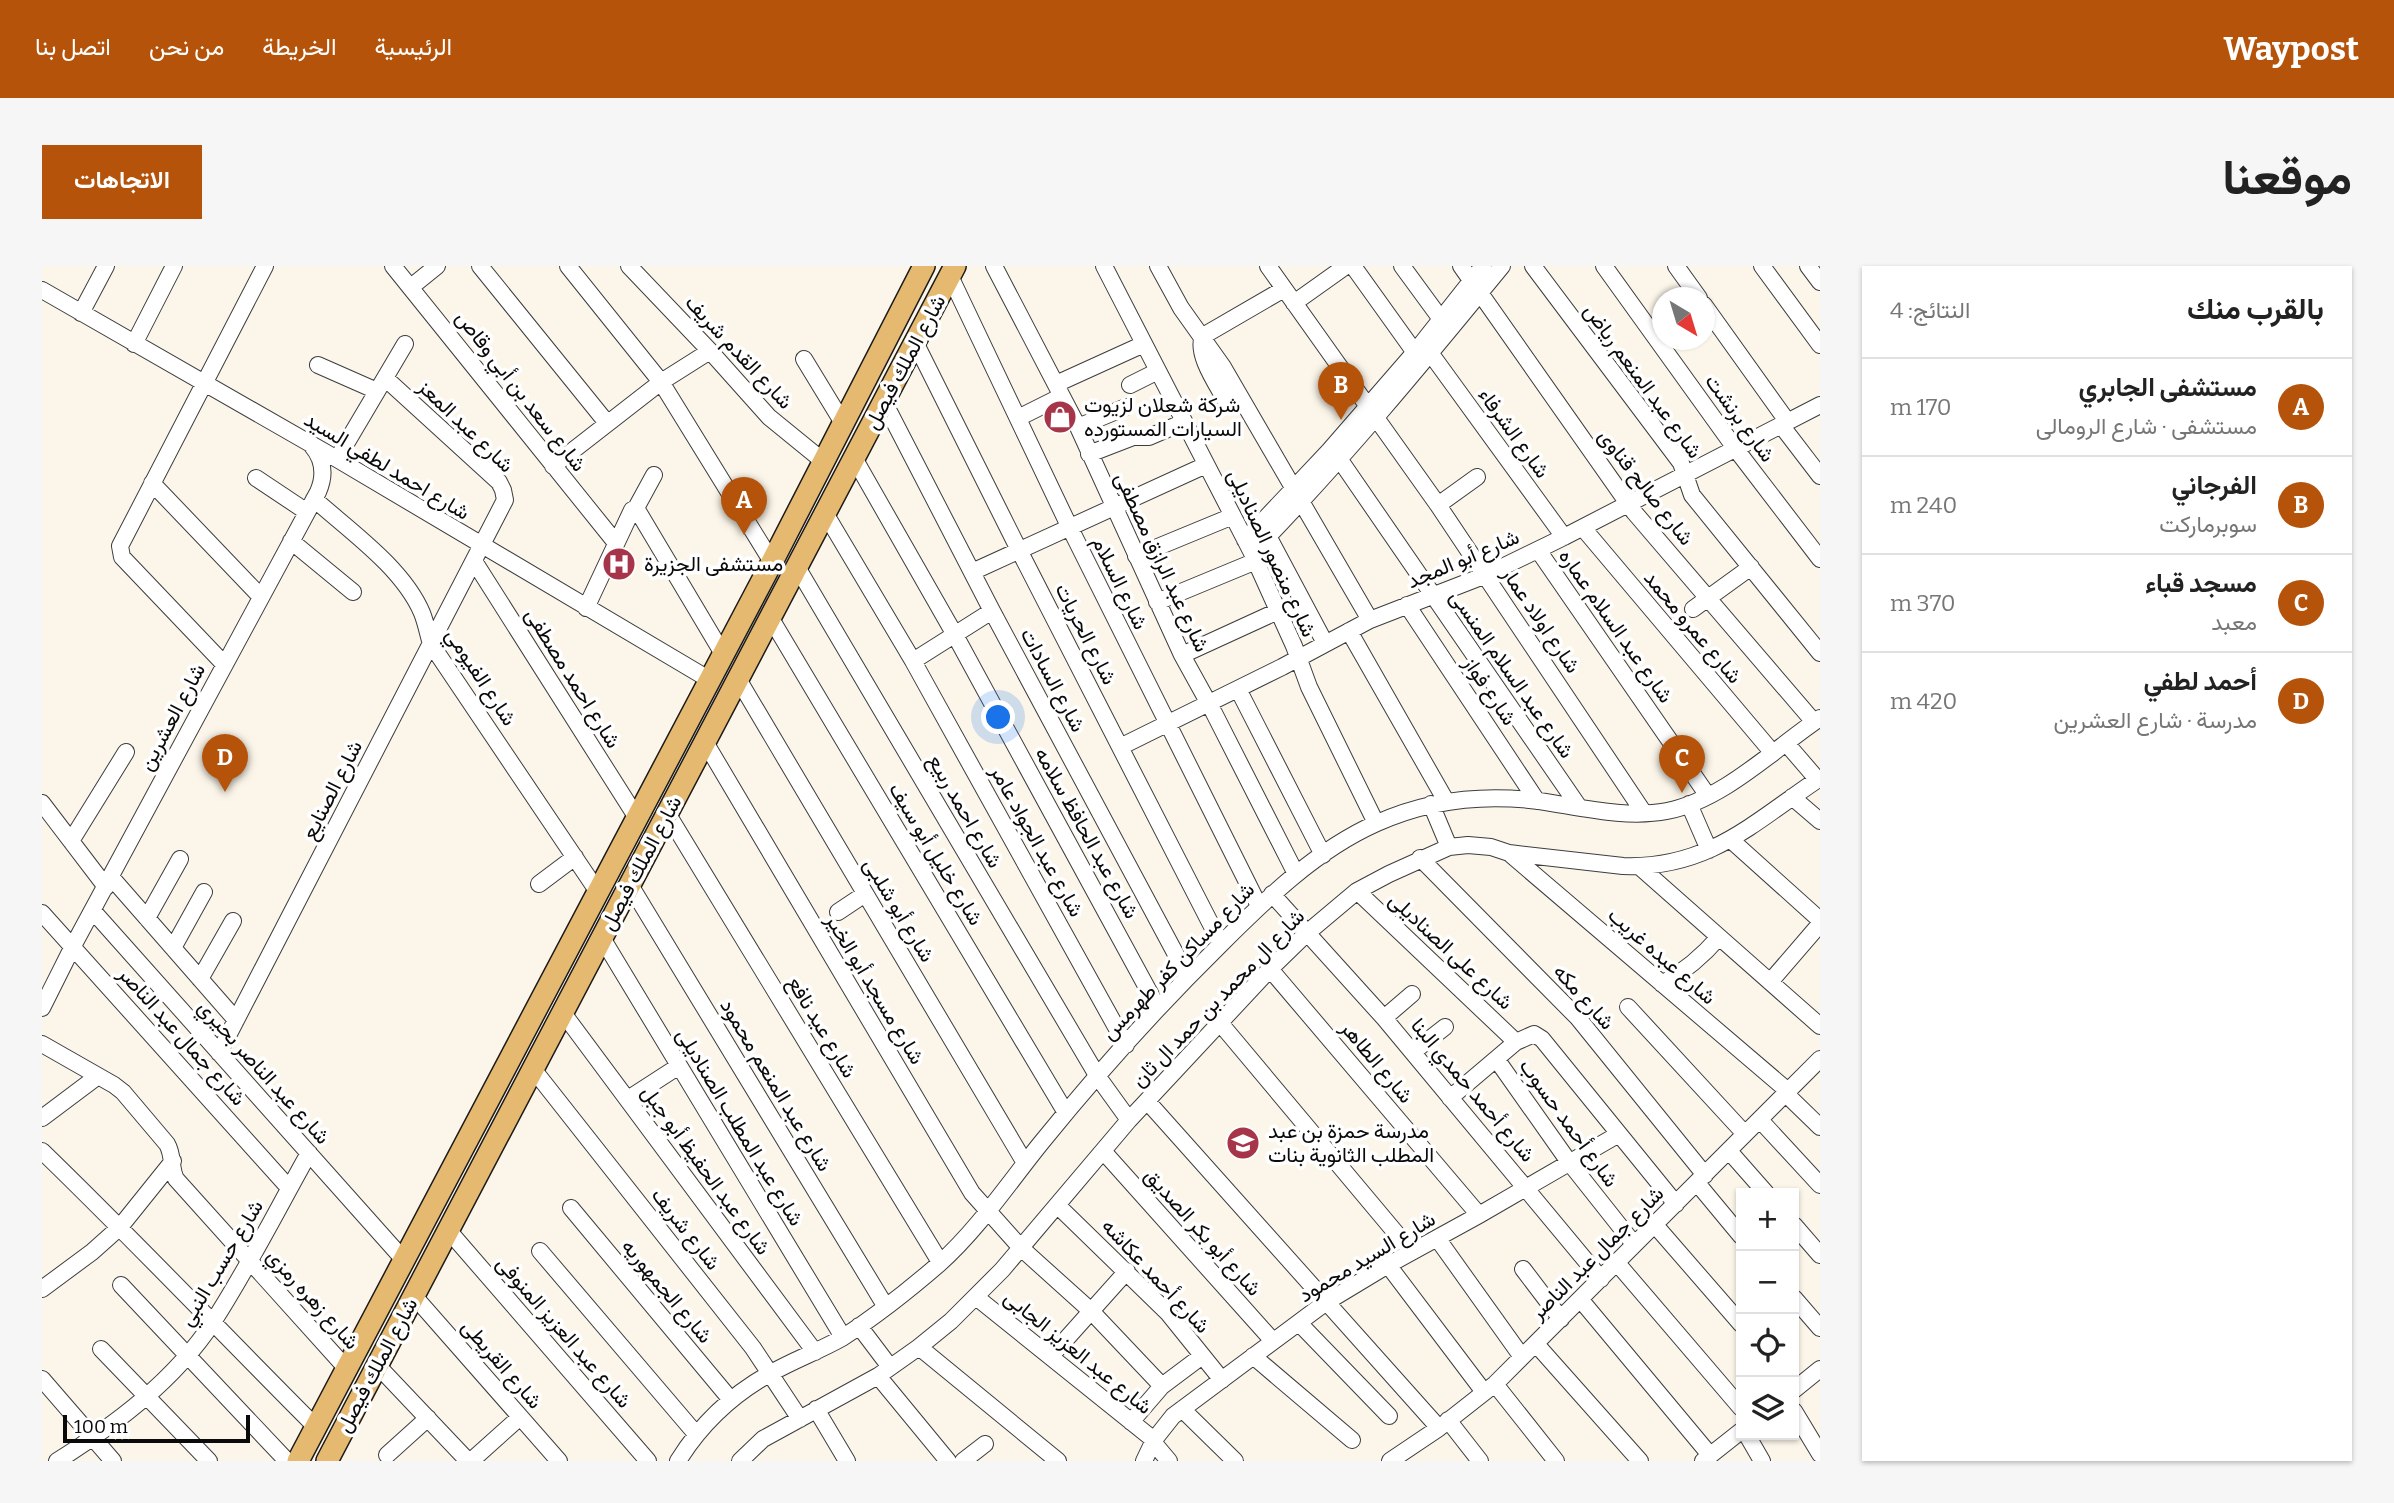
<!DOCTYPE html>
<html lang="ar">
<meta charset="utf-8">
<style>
body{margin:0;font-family:Bitter,Vazirmatn,serif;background:#f6f6f6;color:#222;direction:rtl}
.controls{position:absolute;right:21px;bottom:21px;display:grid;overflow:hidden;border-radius:0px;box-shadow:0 2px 5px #0004}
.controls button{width:63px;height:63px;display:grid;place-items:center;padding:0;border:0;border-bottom:2px solid #e0e0e0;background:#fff;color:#222;font:35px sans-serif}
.compass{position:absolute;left:1610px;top:21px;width:63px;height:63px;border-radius:50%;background:#fff;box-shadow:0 2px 5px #0004;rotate:142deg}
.scale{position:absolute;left:21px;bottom:18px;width:187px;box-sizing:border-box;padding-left:7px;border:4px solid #0a0a0a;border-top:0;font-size:19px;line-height:24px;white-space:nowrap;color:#0a0a0a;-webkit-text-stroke:5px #fff;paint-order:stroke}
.you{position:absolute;left:957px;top:452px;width:24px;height:24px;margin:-18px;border:5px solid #fff;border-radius:50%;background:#1a73e8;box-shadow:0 0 0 10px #1a73e833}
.badge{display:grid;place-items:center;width:46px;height:46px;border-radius:50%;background:#b45309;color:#fff;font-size:23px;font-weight:700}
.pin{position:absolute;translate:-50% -58px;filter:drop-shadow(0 2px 4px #0008)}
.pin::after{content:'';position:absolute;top:37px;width:24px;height:21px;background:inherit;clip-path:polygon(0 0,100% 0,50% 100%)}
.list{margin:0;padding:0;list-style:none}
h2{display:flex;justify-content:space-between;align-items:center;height:91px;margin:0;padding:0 28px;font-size:30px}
h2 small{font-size:23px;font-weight:400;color:#767676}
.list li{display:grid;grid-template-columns:46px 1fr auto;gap:21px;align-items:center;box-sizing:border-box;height:98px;padding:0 28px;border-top:2px solid #e0e0e0}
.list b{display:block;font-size:26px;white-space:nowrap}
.list p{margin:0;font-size:23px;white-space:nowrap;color:#767676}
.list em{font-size:23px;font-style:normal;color:#767676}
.icon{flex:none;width:38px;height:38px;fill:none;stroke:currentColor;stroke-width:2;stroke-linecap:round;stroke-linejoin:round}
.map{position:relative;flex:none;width:1778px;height:1195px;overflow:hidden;direction:ltr;border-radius:0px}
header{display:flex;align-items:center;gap:42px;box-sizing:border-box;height:98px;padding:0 35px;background:#b45309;color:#fff}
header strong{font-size:33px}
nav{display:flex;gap:38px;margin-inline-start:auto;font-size:24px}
.intro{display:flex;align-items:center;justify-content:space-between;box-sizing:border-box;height:168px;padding:0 42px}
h1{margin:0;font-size:49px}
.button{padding:18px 32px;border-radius:0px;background:#b45309;color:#fff;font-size:24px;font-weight:700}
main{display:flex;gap:42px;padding:0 42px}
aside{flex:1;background:#fff;border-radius:0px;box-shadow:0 2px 5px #0004}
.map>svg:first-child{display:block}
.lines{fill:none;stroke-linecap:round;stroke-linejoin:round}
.minor-casing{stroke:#3d3d3d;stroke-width:18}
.major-casing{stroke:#1b1b1b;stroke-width:24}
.minor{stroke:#fff;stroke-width:16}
.major{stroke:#e6b970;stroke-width:21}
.labels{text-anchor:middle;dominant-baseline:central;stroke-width:7;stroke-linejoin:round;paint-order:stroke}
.street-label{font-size:21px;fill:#0a0a0a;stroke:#fff}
.poi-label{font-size:21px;fill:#0a0a0a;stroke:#fff;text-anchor:start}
</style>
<header>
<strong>Waypost</strong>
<nav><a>الرئيسية</a><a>الخريطة</a><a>من نحن</a><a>اتصل بنا</a></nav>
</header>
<div class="intro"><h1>موقعنا</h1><a class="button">الاتجاهات</a></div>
<main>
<aside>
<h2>بالقرب منك<small>النتائج: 4</small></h2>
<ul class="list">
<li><span class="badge">A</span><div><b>مستشفى الجابري</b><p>مستشفى · شارع الرومالى</p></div><em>170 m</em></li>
<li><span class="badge">B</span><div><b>الفرجاني</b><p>سوبرماركت</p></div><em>240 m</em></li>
<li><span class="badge">C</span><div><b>مسجد قباء</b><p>معبد</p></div><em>370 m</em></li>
<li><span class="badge">D</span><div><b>أحمد لطفي</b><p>مدرسة · شارع العشرين</p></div><em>420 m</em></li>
</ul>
</aside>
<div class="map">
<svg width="1778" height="1195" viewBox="0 0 1778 1195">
<rect width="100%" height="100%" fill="#fcf6ea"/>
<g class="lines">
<defs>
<path id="minor" d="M351,0L574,277
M438,0L565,157
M526,0L619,116L730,296
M587,0L668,85L727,151L781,195
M952,0L1036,161L1140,389L1172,447L1254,608
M1062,0L1210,287L1252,380L1267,421L1334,557
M1116,0L1139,42L1181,101L1328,354
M1226,0L1396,239L1602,547
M1311,0L1379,95
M1360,0L1404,60
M1419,0L1592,246L1772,456
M1491,0L1639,197L1650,229L1778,387
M1562,0L1693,182L1778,293
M1634,0L1657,32
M1720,0L1778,79
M1766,0L1778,16
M908,10L1027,260L1217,640
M369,21L395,0
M0,24L295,193L668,414
M1252,37L1304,0
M1662,39L1745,155
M39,47L64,0
M873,76L977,284L1179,678
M92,78L132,0
M1389,88L1522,271
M762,93L801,157
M276,99L335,125
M1014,118L1102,78
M1088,119L1116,105
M842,136L950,345L1146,711
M1186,139C1177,121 1153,89 1161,70L1242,23
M976,152L1020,130
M1739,159L1778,210
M1036,161L1084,141
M1047,188L1091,171H1107L1142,156
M812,192L913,369L1116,742
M295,193L363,78
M1298,194L1537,541
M511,200L619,116L668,85
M214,212L265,246
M110,217L219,331
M272,233C308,265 361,302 380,347C384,357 386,368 389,378L556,626
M1396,239L1435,211
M594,242L612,209
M783,247L871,395L1084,779
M1541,262L1730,486
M1226,270L1283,377
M1203,274L1287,185L1373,86L1441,0
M249,275L311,326
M1496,284L1666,530
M1210,287C1299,196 1379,99 1460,0
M1094,290L1191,250
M432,295L595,552
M755,301L1056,811L1087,854
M930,306L1164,199
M1115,336L1214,295
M1365,339L1495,535
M544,342L590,244L594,242L681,388
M1651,343L1709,301
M728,351L1024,847
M1307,365L1404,535
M1140,389L1236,345
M871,395L950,345
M182,398L80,291L78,280L223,0
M696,413L983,897
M1196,423L1281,589
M663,476L930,927L979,982L1049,1045L1120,1120
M1744,477L1775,513
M1078,481L1240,401L1328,354L1444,309L1522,271L1778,139
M1750,531L1778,555
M0,537L64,621
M1389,538L1407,581
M1647,538L1667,584
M625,547L898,996
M1689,574L1778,654
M29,575L84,486
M1467,587L1746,825
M1378,592L1536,752L1663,909
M1598,601L1778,760
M69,611L194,754
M497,618L533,591
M588,619L844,1041
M1315,625L1474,776
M1230,628L1342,752L1559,1013
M51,645L362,994
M796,646L823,628
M0,647L247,922
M105,652L138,593
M560,672L801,1071
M131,682L162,626
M1228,703L1437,949
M158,713L191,655
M1728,716L1778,658
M1620,718C1643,705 1660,691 1677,671
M1586,741L1703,868
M0,742L31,680L276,226C283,210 282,194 270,180
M521,747L773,1086
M1342,752L1370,728
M1178,757L1369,985
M0,778L72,819L81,826L125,878C132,890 128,902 134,913L305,1103
M1371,786L1403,761
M177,787L463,234L461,224L457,216L343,112
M1455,794L1527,896L1592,978
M491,803L711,1082L758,1153
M1744,828L1778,861
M1408,832L1474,776L1492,768L1500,773L1634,938
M586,833L637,800
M1105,835L1397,1162
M0,852L56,810
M1718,854L1778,919
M0,885C93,975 182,1069 274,1161
M1061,885L1231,1075
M1687,885L1724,927
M1655,917L1699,970
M1015,939L1126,1047L1180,1114
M529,942L689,1134
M1613,959L1699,1058
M1752,959L1778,989
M406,964L606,1195
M1395,972L1480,1091
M498,985L654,1168
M1575,997L1699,1142
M1346,999L1442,1126
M1481,1003L1519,1053
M79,1019L245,1195
M0,1023L50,986L78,961L131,895
M372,1030L517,1195
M934,1031L1112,1174
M1752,1032L1778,1062
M1538,1033L1668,1189
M1257,1057L1347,1150
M817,1060L848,1101
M1494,1078L1598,1195
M877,1081L1016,1195
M59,1083L167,1195
M1009,1090L1085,1005
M1211,1090L1310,1174
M335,1099L426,1195
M836,1110L906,1195
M0,1113L71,1195
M1453,1118L1514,1195
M1752,1124L1778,1103
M774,1143L805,1195
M1140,1143L1193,1195
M1752,1145L1778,1188
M1406,1154L1438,1195
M1089,1156L1120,1120L1160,1090
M1705,1169L1720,1195
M1111,1176L1127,1195
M345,1189L386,1152
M15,1195C74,1158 132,1115 171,1056C206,1002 235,944 267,887
M429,1195L478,1151
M636,1195C659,1158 691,1128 729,1107C752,1094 777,1085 800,1072C834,1050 867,1024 897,998C936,963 966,918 999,877C1055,808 1114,742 1177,680C1224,633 1274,584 1335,557C1386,534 1442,528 1497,535C1538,541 1584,553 1625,545C1681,534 1732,483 1778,452
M698,1195L721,1173L836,1110L877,1081L909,1055L960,1004L1087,854L1228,703L1265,667L1315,625L1347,608L1407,581L1426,579L1449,581L1467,587L1581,600C1667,603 1712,556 1778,512
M921,1195L943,1178
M1102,1195L1112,1174L1131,1150L1283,1037L1346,999L1437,949L1577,868
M1348,1195L1397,1162L1453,1118L1778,793
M1661,1195L1699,1165"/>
<path id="major" d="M256,1195L730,296L882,0
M285,1195L913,0"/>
</defs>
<use href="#minor" class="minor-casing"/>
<use href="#major" class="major-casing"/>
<use href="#minor" class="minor"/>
<use href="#major" class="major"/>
</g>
<defs>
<symbol id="shop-disc" viewBox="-11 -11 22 22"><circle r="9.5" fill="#a7354a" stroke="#fff"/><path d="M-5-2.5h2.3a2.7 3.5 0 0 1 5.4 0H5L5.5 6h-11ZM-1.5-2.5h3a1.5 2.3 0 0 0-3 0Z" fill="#fff"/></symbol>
<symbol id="hospital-disc" viewBox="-11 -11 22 22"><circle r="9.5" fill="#a7354a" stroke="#fff"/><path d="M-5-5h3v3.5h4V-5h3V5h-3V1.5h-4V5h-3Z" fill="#fff"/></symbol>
<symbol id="school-disc" viewBox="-11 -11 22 22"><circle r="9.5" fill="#a7354a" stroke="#fff"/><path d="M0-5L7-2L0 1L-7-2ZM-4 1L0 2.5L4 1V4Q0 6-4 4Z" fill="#fff"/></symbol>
</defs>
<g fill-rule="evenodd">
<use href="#shop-disc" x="999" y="132" width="38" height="38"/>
<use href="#hospital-disc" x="558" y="279" width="38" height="38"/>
<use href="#school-disc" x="1182" y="858" width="38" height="38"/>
</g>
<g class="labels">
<g class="street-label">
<text transform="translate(697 86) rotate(47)">شارع القدم شريف</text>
<text transform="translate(863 96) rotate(-62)">شارع الملك فيصل</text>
<text transform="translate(1601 115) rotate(54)">شارع عبد المنعم رياض</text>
<text transform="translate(479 125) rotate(52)">شارع سعد بن أبي وقاص</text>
<text transform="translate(1698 152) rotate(54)">شارع برنشت</text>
<text transform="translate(424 160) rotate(44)">شارع عبد المعز</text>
<text transform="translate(1472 167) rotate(54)">شارع الشرفاء</text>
<text transform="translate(345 200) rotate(31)">شارع احمد لطفي السيد</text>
<text transform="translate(1604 221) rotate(52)">شارع صالح قناوى</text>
<text transform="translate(1230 287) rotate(65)">شارع منصور الصناديلى</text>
<text transform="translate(1421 293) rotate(-23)">شارع أبو المجد</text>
<text transform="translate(1120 296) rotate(65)">شارع عبد الرازق مصطفى</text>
<text transform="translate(1078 317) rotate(64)">شارع السلام</text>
<text transform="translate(1499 354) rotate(56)">شارع اولاد عمار</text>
<text transform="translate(1574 360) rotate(55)">شارع عبد السلام عماره</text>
<text transform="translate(1651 361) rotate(50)">شارع عمرو محمد</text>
<text transform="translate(1044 368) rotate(63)">شارع الحريات</text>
<text transform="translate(1470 408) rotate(55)">شارع عبد السلام المنسى</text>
<text transform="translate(439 411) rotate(57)">شارع الفيومي</text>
<text transform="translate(531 412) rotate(58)">شارع احمد مصطفى</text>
<text transform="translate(1011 414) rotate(62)">شارع السادات</text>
<text transform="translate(1448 425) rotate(56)">شارع فواز</text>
<text transform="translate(130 451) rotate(-62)">شارع العشرين</text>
<text transform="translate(290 524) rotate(-63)">شارع الصنايع</text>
<text transform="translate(923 545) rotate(60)">شارع احمد ربيع</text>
<text transform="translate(1045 567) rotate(61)">شارع عبد الحافظ سلامه</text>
<text transform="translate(995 575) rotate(61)">شارع عبد الجواد عامر</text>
<text transform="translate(894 588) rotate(59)">شارع خليل أبو سيف</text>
<text transform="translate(599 597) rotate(-62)">شارع الملك فيصل</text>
<text transform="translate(857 644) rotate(59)">شارع أبو شلبى</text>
<text transform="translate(1409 685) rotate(43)">شارع على الصناديلى</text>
<text transform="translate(1620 690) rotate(41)">شارع عبده غريب</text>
<text transform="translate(1136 695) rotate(-46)">شارع مساكن كفر طهرمس</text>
<text transform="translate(833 723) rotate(59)">شارع مسجد أبو الخير</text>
<text transform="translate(1542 731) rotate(48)">شارع مكه</text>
<text transform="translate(1176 732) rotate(-46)">شارع ال محمد بن حمد ال ثان</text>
<text transform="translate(780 761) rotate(59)">شارع عيد نافع</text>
<text transform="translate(140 770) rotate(48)">شارع جمال عبد الناصر</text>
<text transform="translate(1335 796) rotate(50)">شارع الطاهر</text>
<text transform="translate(222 806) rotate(48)">شارع عبد الناصر بحيري</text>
<text transform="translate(734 819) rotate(59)">شارع عبد المنعم محمود</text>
<text transform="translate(1431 824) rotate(50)">شارع أحمد حمدي البنا</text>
<text transform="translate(1527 857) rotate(54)">شارع أحمد حسوب</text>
<text transform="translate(698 861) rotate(59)">شارع عبد المطلب الصناديلى</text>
<text transform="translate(664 904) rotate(54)">شارع عبد الحفيظ أبو جبل</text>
<text transform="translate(644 963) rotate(52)">شارع شريف</text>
<text transform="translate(1161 966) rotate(48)">شارع أبو بكر الصديق</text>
<text transform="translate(1555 987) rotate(-45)">شارع جمال عبد الناصر</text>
<text transform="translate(1325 991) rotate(-31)">شارع السيد محمود</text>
<text transform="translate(179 997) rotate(-59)">شارع حسب النبي</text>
<text transform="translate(1114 1010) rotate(47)">شارع أحمد عكاشه</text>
<text transform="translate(625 1025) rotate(50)">شارع الجمهوريه</text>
<text transform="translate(271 1033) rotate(48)">شارع زهره رمزي</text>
<text transform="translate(522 1066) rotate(49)">شارع عبد العزيز المنوفى</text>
<text transform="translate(1036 1086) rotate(39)">شارع عبد العزيز الجابى</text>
<text transform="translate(460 1098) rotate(49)">شارع القريطى</text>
<text transform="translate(335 1099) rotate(-62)">شارع الملك فيصل</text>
</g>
<g class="poi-label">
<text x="1042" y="139">شركة شعلان لزيوت<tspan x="1042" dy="24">السيارات المستورده</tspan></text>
<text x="602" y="298">مستشفى الجزيرة</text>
<text x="1226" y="865">مدرسة حمزة بن عبد<tspan x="1226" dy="24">المطلب الثانوية بنات</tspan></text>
</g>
</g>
</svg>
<div class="controls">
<button>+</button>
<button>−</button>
<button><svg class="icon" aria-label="locate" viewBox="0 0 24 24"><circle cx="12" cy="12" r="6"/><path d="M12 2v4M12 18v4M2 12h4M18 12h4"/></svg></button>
<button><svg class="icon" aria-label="layers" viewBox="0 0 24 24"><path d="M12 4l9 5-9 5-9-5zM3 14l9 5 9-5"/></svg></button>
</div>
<svg class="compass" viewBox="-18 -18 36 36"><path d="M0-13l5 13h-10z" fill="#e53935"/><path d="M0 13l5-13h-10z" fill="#767676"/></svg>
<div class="scale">100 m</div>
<div class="you"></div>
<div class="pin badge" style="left:702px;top:269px">A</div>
<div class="pin badge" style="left:1299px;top:154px">B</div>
<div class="pin badge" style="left:1640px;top:527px">C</div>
<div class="pin badge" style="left:183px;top:526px">D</div>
</div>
</main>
